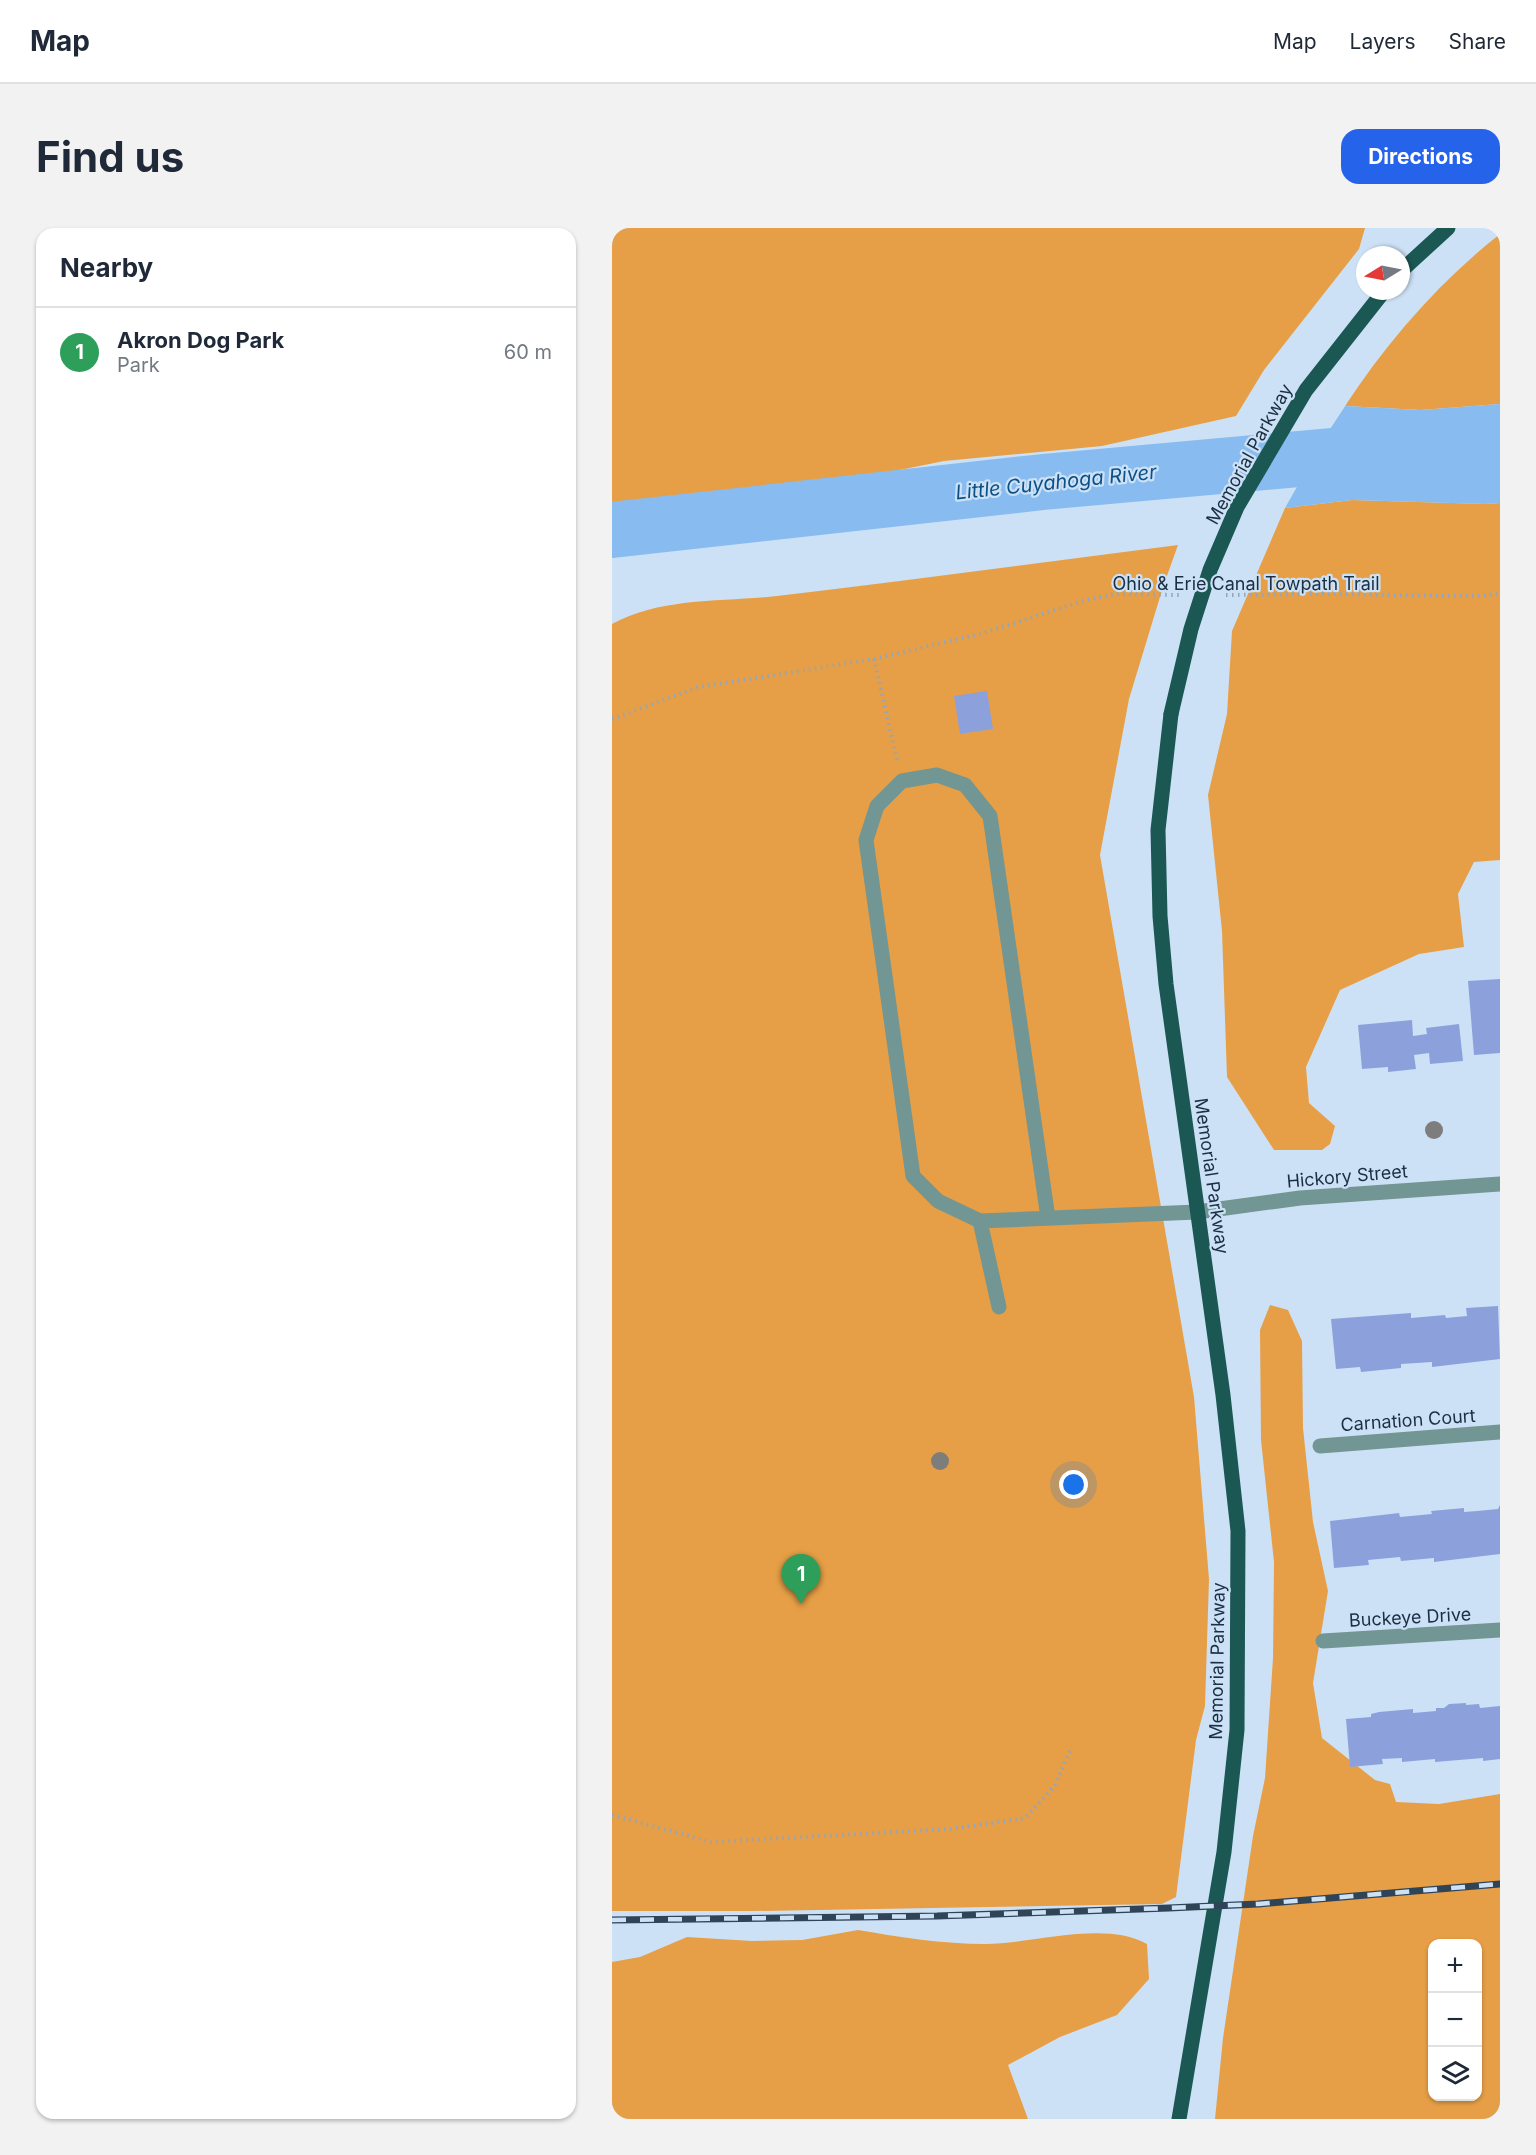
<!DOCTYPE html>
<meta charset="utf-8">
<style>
body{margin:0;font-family:Inter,sans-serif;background:#f2f2f3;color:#1f2937}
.controls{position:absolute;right:18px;bottom:18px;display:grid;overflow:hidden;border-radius:12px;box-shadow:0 2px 4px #0004}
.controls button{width:54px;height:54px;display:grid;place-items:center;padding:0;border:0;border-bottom:2px solid #e0e1e3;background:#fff;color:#1f2937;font:30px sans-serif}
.compass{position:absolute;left:744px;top:18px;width:54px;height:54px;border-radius:50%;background:#fff;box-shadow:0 2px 4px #0004;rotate:260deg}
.you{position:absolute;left:462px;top:1257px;width:21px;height:21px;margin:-15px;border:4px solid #fff;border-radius:50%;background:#1a73e8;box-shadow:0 0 0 9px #1a73e833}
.badge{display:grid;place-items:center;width:39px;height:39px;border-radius:50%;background:#2563eb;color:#fff;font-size:20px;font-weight:700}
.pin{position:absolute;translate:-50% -50px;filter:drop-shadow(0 2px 3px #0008)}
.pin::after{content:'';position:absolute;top:32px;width:21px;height:18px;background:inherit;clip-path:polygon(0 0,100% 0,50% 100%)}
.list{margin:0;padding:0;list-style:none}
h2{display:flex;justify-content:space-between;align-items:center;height:78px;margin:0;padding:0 24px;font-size:26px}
h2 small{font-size:20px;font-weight:400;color:#747a83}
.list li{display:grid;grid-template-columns:39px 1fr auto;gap:18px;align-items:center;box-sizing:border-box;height:90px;padding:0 24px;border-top:2px solid #e0e1e3}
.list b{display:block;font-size:22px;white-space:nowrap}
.list p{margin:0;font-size:20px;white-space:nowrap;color:#747a83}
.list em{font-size:20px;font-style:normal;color:#747a83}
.icon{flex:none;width:33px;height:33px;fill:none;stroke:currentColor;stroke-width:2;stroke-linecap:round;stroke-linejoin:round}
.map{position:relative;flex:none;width:888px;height:1891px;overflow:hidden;border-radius:18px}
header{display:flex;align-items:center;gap:36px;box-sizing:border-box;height:84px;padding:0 30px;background:#fff;border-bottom:2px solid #e0e1e3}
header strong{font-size:28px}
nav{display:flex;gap:33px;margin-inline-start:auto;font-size:21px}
.intro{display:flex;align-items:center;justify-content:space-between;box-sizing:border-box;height:144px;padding:0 36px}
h1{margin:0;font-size:42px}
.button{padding:15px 27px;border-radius:18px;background:#2563eb;color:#fff;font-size:21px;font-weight:700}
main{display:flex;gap:36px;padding:0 36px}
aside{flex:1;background:#fff;border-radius:18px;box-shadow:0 2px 4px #0004}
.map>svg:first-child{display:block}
.green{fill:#e69f46;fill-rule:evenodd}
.water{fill:#88bcf0}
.pier{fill:#cde1f6}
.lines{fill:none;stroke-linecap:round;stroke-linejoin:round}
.river{stroke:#88bcf0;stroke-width:56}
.building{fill:#8ca1dc}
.path{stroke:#92a6bb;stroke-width:4;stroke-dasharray:1.5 4.5;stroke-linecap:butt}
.minor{stroke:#729693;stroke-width:15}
.major{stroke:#1b5854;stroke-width:15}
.rail-casing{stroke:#304458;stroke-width:7}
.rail{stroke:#cde1f6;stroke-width:4.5;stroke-dasharray:14;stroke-linecap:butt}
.major-bridge{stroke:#1b5854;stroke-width:15}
.tree{fill:#7d7d7c}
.labels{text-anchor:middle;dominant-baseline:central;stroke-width:4.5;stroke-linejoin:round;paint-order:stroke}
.street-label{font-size:18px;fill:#1b2f43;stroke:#cde1f6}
.water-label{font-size:20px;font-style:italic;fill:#0b5188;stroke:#cde1f6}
</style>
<header>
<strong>Map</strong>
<nav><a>Map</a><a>Layers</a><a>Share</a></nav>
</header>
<div class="intro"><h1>Find us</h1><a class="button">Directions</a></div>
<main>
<aside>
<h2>Nearby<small></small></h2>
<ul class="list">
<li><span class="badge" style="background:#2e9e5b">1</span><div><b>Akron Dog Park</b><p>Park</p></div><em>60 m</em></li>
</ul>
</aside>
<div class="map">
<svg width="888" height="1891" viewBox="0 0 888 1891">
<rect width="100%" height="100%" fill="#cde1f6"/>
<path class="green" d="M0,0H753L747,21L652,142L624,188L490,218L332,233L268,246L152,263L0,278Z
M888,6V176L809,182L733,178C775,114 827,54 888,6Z
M740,272L873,276L888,275V632L862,634L846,666L852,719L807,726L728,762L694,839L697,875L723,898L718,916L710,922H662L615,849L610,703L596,567L615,486L620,403L673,280Z
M566,317L551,359L517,471L488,627L582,1169L597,1351L593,1478L584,1512L564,1669L550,1676L143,1683H0V396C49,369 111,374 165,368C299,352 432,334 566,317Z
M658,1077L676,1082L690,1113L691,1200L701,1294L716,1363L701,1455L710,1510L763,1552L778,1556L784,1574L827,1576L888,1566V1891H603L611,1810L641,1608L653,1550L661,1430L662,1334L649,1212L648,1102ZM820,1716H866V1868H820Z
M246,1702C287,1709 331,1716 373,1716C421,1716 492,1692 535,1716L537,1751L505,1787L448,1809L396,1837L416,1891H0V1734L28,1729L75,1709L140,1713L190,1712Z"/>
<path class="water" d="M888,176V275L873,276L740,272L673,280L716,204L733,178L809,182Z"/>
<path class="pier" d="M735,175L716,204L671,282L670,279L713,202L730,176Z"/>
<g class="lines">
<path class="river" d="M0,302L431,254L888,213"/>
</g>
<path class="building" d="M375,463L381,501L348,506L342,468Z
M888,751V825L862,827L856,753Z
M800,792L801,808L815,806L814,800L847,796L851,833L818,836L817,825L802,827L804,841L776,844V839L750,841L746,797Z
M886,1078L888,1131L820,1139V1134L789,1136V1140L749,1144L748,1139L724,1141L719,1091L799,1085V1090L833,1087L834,1090L855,1088L854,1080Z
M888,1277V1326L822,1334V1330L789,1333L788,1329L756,1332L757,1337L722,1340L718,1293L787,1285L788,1289L820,1286L819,1283L852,1280V1284L865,1283L886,1281Z
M854,1475V1477L867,1476L868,1480L888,1478V1531L871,1533V1530L823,1534V1531L790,1534V1530L770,1531L771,1536L738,1539L734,1491L759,1489V1486L767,1484L801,1481V1485L824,1483V1480H832L837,1476Z"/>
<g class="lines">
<path class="path" d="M614,367L716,366L864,368L888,366
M262,431L285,532
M0,491L87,459L262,431L371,405L474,372L502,366L567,367
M0,1587L99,1614L338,1601L413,1590L442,1559L459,1520"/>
<path class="minor" d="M436,990L378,588L353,557L325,547L290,553L265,578L254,612L301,948L326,973L368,993L585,984L688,970L888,956
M368,993L387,1079
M708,1218L888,1204
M711,1413L888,1402"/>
<path class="major" d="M789,43L836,0
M559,486L546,602L548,688L554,756L611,1167L626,1303L625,1502L612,1624L567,1891"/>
<defs>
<path id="rail" d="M0,1692L325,1688L557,1680L646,1676L888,1656"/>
</defs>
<use href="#rail" class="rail-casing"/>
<use href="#rail" class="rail"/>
<path class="major-bridge" d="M559,486L579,401L598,342L625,279L694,162L772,63"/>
</g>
<g class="tree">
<circle cx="822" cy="902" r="9"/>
<circle cx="328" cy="1233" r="9"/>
</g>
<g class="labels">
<g class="street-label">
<text transform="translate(637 226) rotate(-61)">Memorial Parkway</text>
<text x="634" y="355">Ohio &amp; Erie Canal Towpath Trail</text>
<text transform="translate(600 948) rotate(82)">Memorial Parkway</text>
<text transform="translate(735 948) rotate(-5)">Hickory Street</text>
<text transform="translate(796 1192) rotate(-4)">Carnation Court</text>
<text transform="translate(798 1389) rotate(-3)">Buckeye Drive</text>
<text transform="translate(605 1433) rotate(-89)">Memorial Parkway</text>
</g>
<g class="water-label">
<text transform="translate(444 254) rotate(-6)">Little Cuyahoga River</text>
</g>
</g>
</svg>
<div class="controls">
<button>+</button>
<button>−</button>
<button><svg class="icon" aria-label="layers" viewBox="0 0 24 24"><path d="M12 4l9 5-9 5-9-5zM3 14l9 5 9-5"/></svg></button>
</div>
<svg class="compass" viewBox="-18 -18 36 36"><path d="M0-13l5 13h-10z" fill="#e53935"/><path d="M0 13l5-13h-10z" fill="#747a83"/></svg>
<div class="you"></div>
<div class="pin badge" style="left:189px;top:1376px;background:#2e9e5b">1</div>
</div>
</main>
